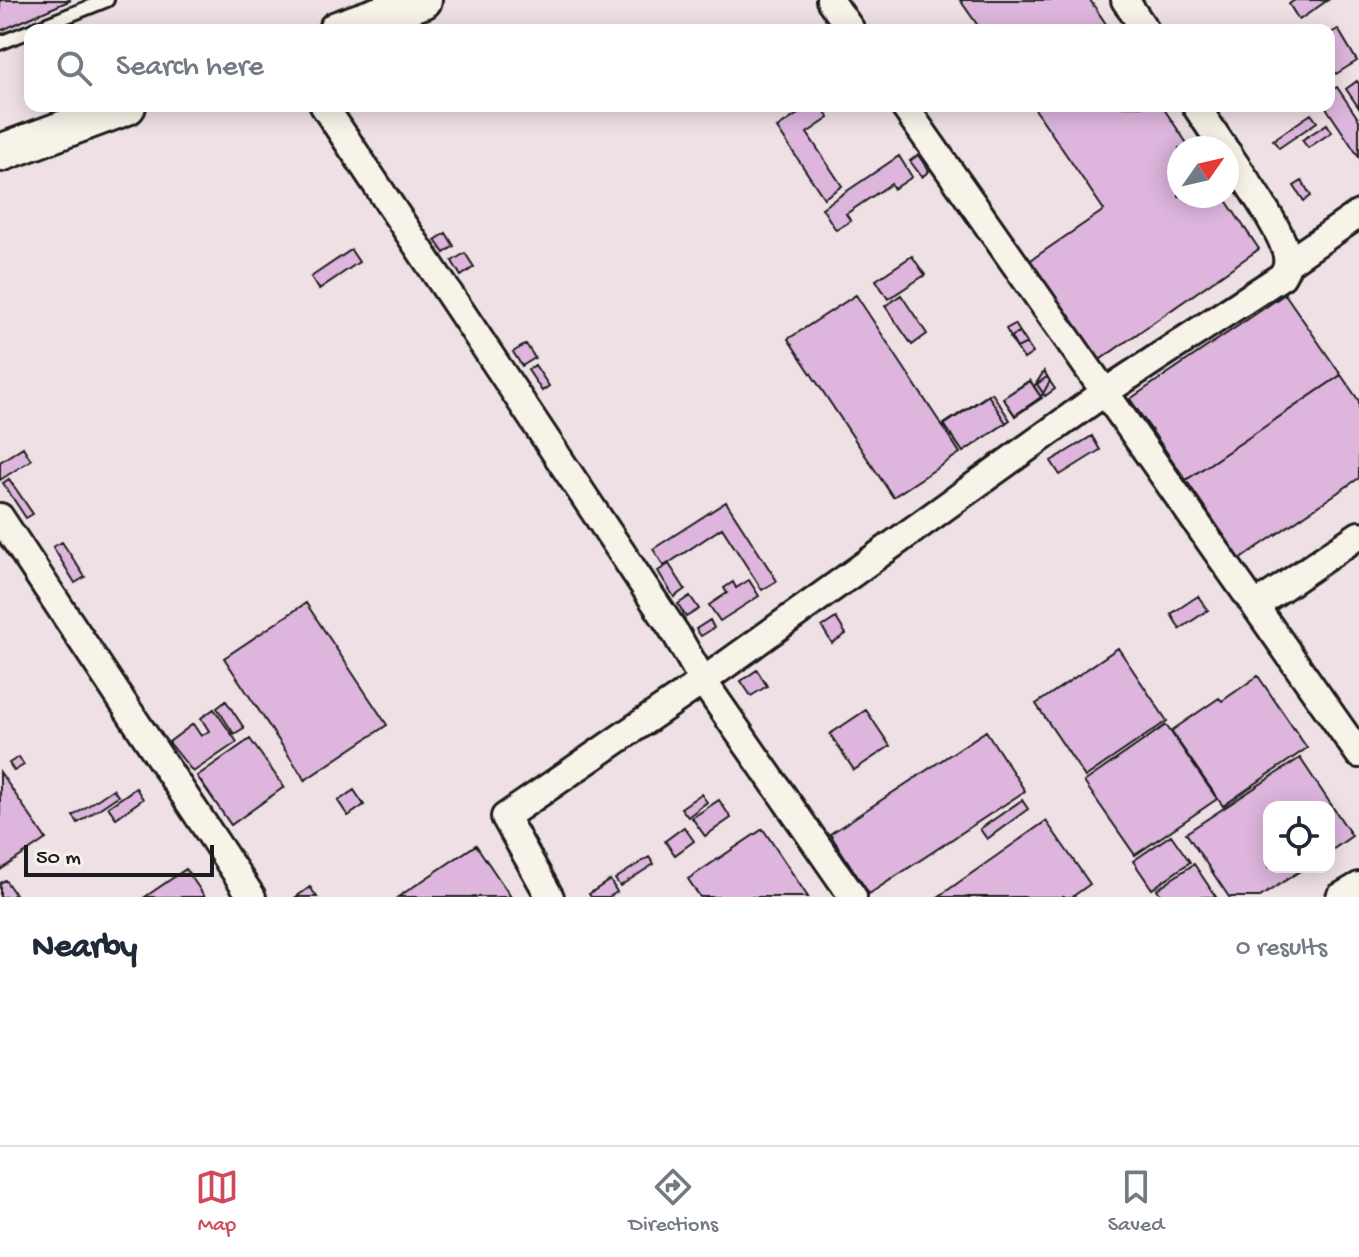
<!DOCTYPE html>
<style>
body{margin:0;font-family:"Gochi Hand",sans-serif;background:#f6f6f7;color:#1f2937}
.controls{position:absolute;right:24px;bottom:24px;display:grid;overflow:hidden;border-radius:16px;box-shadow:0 4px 20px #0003}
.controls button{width:72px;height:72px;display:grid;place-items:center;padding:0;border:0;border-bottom:2px solid #e0e1e3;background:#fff;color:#1f2937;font:40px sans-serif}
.compass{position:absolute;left:1167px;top:136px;width:72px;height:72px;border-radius:50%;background:#fff;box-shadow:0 4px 20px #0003;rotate:56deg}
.scale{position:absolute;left:24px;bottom:20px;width:190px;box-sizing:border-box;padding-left:8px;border:4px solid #1c1c1c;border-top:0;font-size:22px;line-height:28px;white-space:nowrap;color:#1c1c1c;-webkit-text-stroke:6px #f7f3e8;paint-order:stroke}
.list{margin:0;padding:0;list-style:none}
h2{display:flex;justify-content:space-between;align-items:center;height:104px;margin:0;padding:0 32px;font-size:34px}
h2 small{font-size:26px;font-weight:400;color:#747a83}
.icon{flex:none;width:44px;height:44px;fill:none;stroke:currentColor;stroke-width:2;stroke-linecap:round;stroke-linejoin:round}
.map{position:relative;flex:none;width:1359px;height:897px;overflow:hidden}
.search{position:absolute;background:#fff;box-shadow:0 4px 20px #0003;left:24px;right:24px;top:24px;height:88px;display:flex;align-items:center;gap:20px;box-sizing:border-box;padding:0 28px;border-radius:16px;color:#747a83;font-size:30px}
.sheet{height:248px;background:#fff}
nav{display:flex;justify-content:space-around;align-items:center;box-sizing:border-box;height:112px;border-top:2px solid #e0e1e3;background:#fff;font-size:22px;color:#747a83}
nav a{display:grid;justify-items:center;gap:4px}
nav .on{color:#d1495b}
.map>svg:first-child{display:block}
.building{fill:#ddb5dd;stroke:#1c1c1c;stroke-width:2}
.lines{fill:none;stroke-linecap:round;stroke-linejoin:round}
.service-casing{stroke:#1c1c1c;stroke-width:18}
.minor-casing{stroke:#1c1c1c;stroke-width:32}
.secondary-casing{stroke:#1c1c1c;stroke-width:42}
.service{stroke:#f7f3e8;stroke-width:12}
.minor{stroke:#f7f3e8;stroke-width:26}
.secondary{stroke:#f7f3e8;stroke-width:36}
</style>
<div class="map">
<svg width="1359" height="897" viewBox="0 0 1359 897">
<rect width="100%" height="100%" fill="#efe0e5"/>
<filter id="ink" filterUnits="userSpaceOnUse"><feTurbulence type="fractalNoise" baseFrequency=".0125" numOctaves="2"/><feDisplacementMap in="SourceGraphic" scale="16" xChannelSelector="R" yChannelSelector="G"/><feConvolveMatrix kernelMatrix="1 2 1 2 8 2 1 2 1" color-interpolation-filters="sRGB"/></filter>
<g filter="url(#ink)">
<path class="building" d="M0,0H71L0,31Z
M960,0H1090L1110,30H981Z
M1295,0H1328L1299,20L1289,4Z
M1338,29L1357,61L1336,74L1329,63V34Z
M1357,81L1359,84V108L1346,89Z
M1337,87L1359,120V157L1325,106H1329V92Z
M810,106H821L829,118L807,133L842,186L824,198L777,128Z
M1033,106H1162L1190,148H1179V196H1223L1259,249L1098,361L1028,262L1104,210Z
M1311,114L1317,122L1279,148L1273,140Z
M1327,124L1332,132L1308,148L1302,140Z
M918,155L929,171L922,177L910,161Z
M899,156L912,177L894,189L891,184L846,214L851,221L836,230L822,208Z
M1302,181L1311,196L1304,201L1294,186Z
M446,233L454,246L444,253L435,240Z
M351,250L359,262L319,289L311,277Z
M465,253L474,267L461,276L452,261Z
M912,256L925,275L888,299L876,280Z
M1285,294L1341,375L1186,480L1130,399Z
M856,295L960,453L893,497L788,339Z
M901,295L927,334L912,345L885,306Z
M1015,324L1027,343L1017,348L1006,329Z
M1019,332L1033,353L1024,359L1010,338Z
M526,344L535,358L522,366L513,352Z
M535,365L549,386L542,391L528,370Z
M1044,371L1050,381L1041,397L1034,387Z
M1341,375L1359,401V478L1240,559L1186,480Z
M1047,377L1055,389L1045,396L1037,384Z
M1030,380L1041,397L1015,415L1003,398Z
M1030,381L1042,398L1015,416L1003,398Z
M992,393L1010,420L963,452L944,425Z
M988,395L1006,423L963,452L944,424Z
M1092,436L1100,450L1060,475L1051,461Z
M23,447L31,460L0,480V462Z
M9,479L33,514L26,518L3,483Z
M726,502L777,581L762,590L722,528L664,566L653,549Z
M62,542L85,577L75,583L53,547Z
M669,564L685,589L674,597L658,571Z
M749,580L759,596L720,621L709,605L727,593L724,588L733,582L736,588Z
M690,596L699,609L686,617L678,604Z
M1198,596L1208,610L1180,629L1171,614Z
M306,603L387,725L305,780L224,658Z
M836,618L846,634L832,643L822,627Z
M710,620L714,628L701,636L696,629Z
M1118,648L1167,721L1085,777L1036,704Z
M757,670L767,686L751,696L741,681Z
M1258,676L1307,748L1223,806L1171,731L1219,698L1222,701Z
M226,701L244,728L234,734L217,708Z
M214,709L237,742L193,772L169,742L193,724L201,736L209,731L201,718Z
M866,710L890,746L854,770L830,734Z
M1166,725L1217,799L1135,855L1084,782Z
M986,731L1025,791L869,894L830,834Z
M250,739L284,787L231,825L197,776Z
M19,757L24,765L14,771L9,763Z
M1300,758L1352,836L1329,852V807H1269V867H1306L1260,897H1229L1186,833Z
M0,772L46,839L0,870Z
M136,788L143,799L116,818L108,807Z
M113,789L118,796L78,823L73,816Z
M354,790L364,805L348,816L338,801Z
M701,794L707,802L688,817L681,808Z
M719,800L731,818L705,836L692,818Z
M1022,800L1028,809L987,839L980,829Z
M1046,821L1090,884L1072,897H938Z
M684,827L694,841L675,855L665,841Z
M763,829L808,897H700L688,879Z
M1171,835L1190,862L1152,889L1133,861Z
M476,845L511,897H398Z
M649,857L654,864L620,886L615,879Z
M1194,864L1216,897H1162L1157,889Z
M186,869L205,897H145Z
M5,880L15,894L11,897H0V883Z
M610,880L617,892L609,897H591L589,894Z
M310,887L317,897H296Z"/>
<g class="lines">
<defs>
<path id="service" d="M32,30L107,0
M0,43L30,31"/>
<path id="minor" d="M830,0L851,30
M1125,0L1145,30
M324,106L676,634L703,681L853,897
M904,106L1359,754
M1196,106L1224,148
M1288,263L1359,214
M0,517L252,897
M1255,606L1359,535
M550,897L505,817L703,681L1105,392L1282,276C1284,272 1287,268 1287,264C1291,240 1241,174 1227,152
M1340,897L1359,886"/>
<path id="secondary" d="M337,30L423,0
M0,153L127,106"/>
</defs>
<use href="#service" class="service-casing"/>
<use href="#minor" class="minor-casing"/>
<use href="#secondary" class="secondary-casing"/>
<use href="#service" class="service"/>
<use href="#minor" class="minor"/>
<use href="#secondary" class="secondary"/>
</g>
</g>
</svg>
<div class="controls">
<button><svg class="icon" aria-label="locate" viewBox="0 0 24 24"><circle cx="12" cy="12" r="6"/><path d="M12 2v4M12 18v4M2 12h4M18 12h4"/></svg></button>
</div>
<svg class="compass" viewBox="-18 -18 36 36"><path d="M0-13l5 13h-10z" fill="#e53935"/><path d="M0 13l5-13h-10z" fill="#747a83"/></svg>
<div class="scale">50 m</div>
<div class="search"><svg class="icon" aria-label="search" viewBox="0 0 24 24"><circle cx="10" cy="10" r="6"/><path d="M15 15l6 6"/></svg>Search here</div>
</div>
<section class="sheet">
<h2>Nearby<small>0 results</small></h2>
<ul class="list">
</ul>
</section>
<nav>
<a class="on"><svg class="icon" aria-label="map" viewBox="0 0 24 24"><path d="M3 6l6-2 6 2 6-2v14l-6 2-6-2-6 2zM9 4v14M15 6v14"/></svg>Map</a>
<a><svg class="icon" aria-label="directions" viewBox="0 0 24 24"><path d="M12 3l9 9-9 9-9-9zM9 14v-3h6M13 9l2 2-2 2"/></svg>Directions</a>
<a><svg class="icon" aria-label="saved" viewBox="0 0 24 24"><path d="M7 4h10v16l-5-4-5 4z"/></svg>Saved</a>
</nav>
